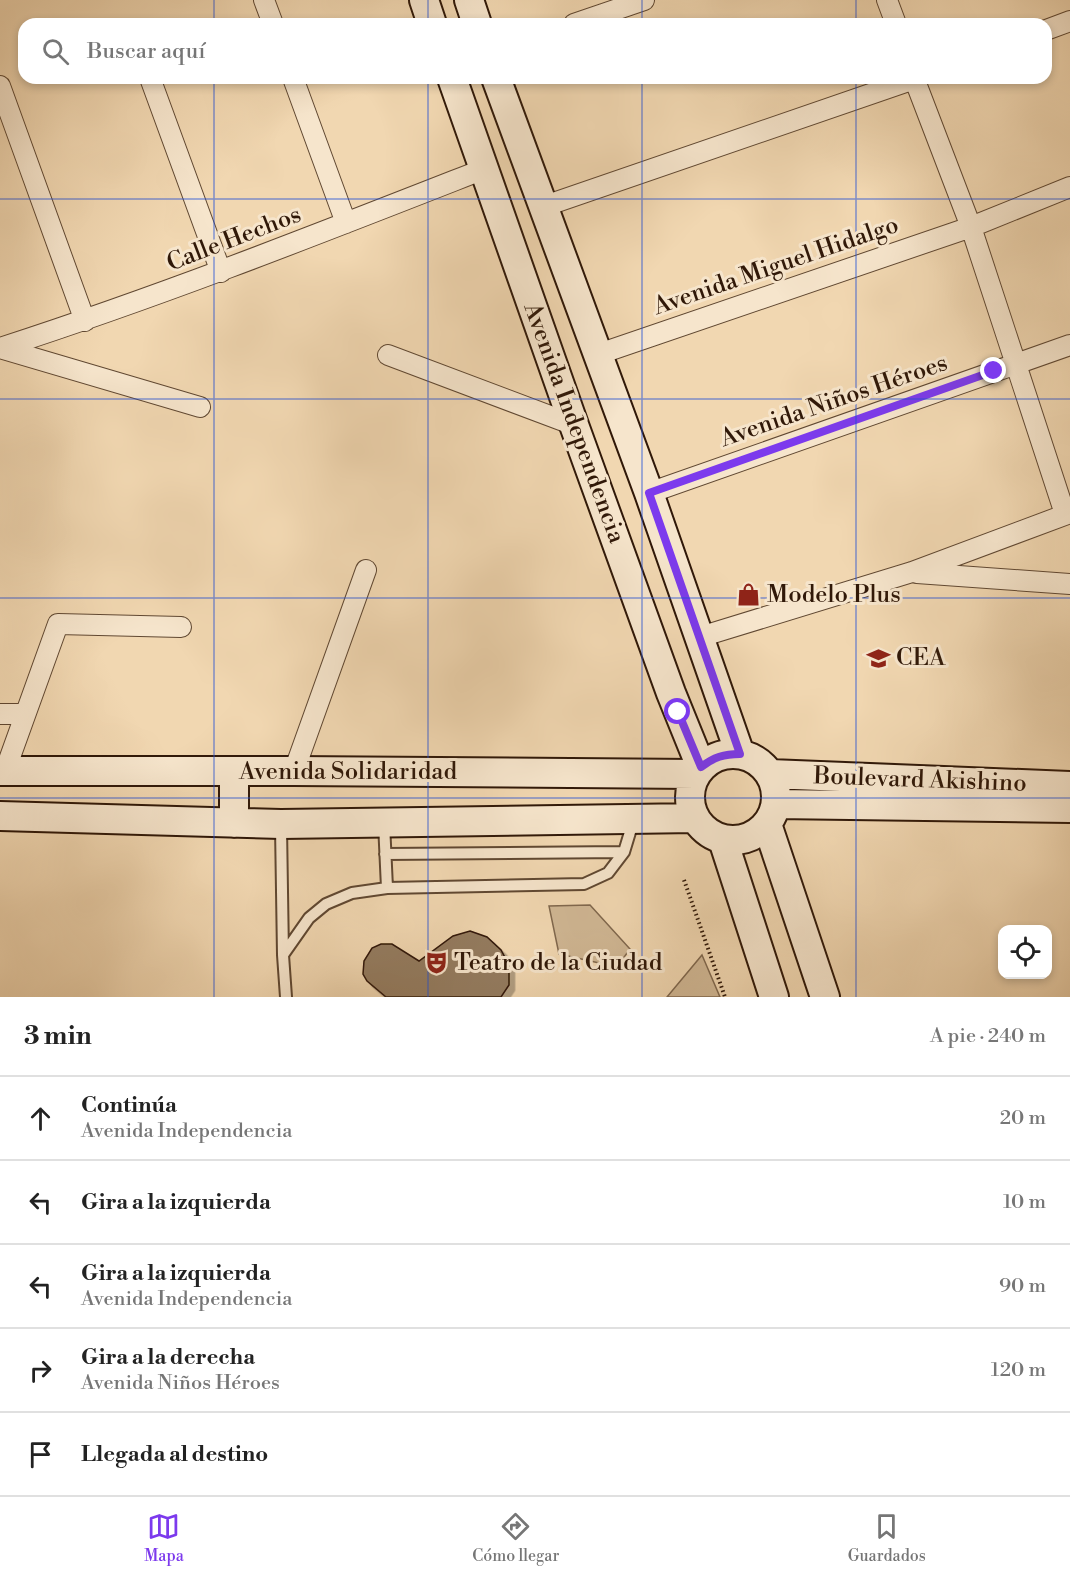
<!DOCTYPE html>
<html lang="es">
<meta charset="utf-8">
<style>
body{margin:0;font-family:"Libre Bodoni",serif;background:#f6f6f6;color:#222}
.controls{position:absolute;right:18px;bottom:18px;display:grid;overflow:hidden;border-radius:12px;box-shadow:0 3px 9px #0003}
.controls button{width:54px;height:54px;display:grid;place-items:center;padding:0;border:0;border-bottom:2px solid #e0e0e0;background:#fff;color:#222;font:30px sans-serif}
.stop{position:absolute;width:18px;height:18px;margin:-14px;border:4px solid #7c3aed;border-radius:50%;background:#fff}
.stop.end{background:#7c3aed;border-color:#fff;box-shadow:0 2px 6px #0008}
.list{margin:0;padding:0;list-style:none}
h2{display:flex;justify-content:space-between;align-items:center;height:78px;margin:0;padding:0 24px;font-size:26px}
h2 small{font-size:20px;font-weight:400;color:#767676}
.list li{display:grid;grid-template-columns:39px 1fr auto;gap:18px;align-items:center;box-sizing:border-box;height:84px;padding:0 24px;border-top:2px solid #e0e0e0}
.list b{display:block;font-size:22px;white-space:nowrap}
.list p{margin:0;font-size:20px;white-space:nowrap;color:#767676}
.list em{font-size:20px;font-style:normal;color:#767676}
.icon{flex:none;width:33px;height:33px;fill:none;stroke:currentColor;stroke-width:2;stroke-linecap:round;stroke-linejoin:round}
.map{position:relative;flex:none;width:1070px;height:997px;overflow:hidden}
.search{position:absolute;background:#fff;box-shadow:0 3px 9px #0003;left:18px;right:18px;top:18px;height:66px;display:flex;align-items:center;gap:15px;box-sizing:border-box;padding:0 21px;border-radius:18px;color:#767676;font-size:22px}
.sheet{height:498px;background:#fff}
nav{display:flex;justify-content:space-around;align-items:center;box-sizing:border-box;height:84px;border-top:2px solid #e0e0e0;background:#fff;font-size:16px;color:#767676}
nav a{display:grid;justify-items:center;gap:3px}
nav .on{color:#7c3aed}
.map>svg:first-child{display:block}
.green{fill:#d0b794;stroke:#80684e;stroke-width:1.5}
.building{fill:#947b60;stroke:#301808;stroke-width:1.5;filter:url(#shadow)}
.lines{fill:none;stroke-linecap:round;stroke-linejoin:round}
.service-casing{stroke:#604832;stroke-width:14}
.minor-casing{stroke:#604832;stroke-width:22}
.secondary-casing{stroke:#301808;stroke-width:32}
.path{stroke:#301808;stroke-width:4;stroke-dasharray:1.5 3;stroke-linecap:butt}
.service{stroke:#f6e5cc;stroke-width:10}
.minor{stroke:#f6e5cc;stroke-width:20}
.secondary{stroke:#f6e5cc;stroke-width:28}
.route{stroke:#7c3aed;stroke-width:8}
.grid{fill:none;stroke:#1d4ed8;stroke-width:1.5;stroke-opacity:0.55}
.labels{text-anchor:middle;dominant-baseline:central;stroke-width:6;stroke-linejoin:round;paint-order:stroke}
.street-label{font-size:24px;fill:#301808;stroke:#f6e5cc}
.poi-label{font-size:24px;fill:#301808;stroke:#f6e5cc;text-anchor:start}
</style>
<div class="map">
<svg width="1070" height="997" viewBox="0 0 1070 997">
<defs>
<filter id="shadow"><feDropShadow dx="5.5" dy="5.5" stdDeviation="0" flood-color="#0004"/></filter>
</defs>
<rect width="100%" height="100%" fill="#f1d7b1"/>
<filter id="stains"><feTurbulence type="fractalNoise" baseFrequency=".00333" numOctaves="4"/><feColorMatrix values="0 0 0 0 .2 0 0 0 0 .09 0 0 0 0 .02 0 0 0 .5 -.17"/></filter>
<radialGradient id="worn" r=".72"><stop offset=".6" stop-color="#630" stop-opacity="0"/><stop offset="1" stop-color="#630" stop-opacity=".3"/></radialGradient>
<path class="green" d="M590,905L630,949L617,967L559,954L549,906Z
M702,955L720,997H667Z"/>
<path class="building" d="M470,931L487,937L501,950L509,965V985L501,997H386L367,981L363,974L364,961L372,948L381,944H392L419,961L453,936Z"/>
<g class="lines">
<defs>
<path id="service" d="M384,823L387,888
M281,827L283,955
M385,854L624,852
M286,997L283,955L309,918L326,904L352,893L387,888L584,884L608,873L624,852L634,819"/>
<path id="minor" d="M264,0L273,24
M887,0L896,24
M574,24L644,0
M1046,30L1070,21
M150,78L221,272
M293,78L346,223
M914,78L971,227L1065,514
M0,86L85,321
M542,207L917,78
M0,348C164,295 323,232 484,169
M0,348L200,407
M599,354L971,227L1070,187
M388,355L574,425
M649,493L1070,345
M917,573L1070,584
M700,637L912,572L1070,513
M0,714H25
M5,771L58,624L181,627
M294,771L366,570"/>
<path id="secondary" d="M424,0L432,24
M469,0L477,24
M452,78L574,425L671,693L701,767
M496,78L649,493L740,754
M690 797a43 43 0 1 1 86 0a43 43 0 1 1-86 0Z
M0,771H294L695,774
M234,771V823
M770,774L1070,786
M776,804L1070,808
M0,816L281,824L695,818
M767,824L825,997
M723,840L774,997"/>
</defs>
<use href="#service" class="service-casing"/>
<use href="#minor" class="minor-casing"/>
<use href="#secondary" class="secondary-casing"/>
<path class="path" d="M684,880L725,997"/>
<use href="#service" class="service"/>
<use href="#minor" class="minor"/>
<use href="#secondary" class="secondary"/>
</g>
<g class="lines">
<path class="route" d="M678,712L701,767C714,757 724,754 740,754L649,493L994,371"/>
</g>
<path class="grid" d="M214,0V24M428,0V24M642,0V24M856,0V24M214,78V997M428,78V997M642,78V997M856,78V997M0,199H1070M0,399H1070M0,598H1070M0,798H1070"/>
<defs>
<symbol id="shop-bare" viewBox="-9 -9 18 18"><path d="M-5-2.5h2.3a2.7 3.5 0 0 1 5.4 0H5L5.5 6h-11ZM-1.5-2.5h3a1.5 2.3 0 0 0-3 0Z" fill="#8f2418" stroke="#f6e5cc" stroke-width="2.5" paint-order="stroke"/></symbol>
<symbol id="school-bare" viewBox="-9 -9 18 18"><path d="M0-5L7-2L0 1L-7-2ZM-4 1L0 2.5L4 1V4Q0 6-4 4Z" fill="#8f2418" stroke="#f6e5cc" stroke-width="2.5" paint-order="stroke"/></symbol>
<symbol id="theatre-bare" viewBox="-9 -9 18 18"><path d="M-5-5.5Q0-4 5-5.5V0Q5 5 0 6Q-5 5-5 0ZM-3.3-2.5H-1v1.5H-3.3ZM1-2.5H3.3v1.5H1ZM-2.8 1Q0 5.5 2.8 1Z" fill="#8f2418" stroke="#f6e5cc" stroke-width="2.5" paint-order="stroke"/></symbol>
</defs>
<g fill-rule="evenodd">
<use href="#shop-bare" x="732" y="578" width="33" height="33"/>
<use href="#school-bare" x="862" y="642" width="33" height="33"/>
<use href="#theatre-bare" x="420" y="946" width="33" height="33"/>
</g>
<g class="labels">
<g class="street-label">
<text transform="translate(234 239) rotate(-21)">Calle Hechos</text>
<text transform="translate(776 266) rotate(-19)">Avenida Miguel Hidalgo</text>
<text transform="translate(834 401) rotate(-19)">Avenida Niños Héroes</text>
<text transform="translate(574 423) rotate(70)">Avenida Independencia</text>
<text x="348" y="772">Avenida Solidaridad</text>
<text transform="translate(920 780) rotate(2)">Boulevard Akishino</text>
</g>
<g class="poi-label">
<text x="767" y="595">Modelo Plus</text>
<text x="896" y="658">CEA</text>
<text x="454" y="963">Teatro de la Ciudad</text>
</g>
</g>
<rect width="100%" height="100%" filter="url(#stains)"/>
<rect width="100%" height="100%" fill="url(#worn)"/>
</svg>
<div class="controls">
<button><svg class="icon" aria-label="locate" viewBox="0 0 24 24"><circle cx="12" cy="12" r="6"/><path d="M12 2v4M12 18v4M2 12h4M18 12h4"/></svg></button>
</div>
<div class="stop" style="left:678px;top:712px"></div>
<div class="stop end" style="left:994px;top:371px"></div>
<div class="search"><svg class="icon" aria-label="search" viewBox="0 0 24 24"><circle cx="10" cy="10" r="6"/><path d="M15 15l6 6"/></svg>Buscar aquí</div>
</div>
<section class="sheet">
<h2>3 min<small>A pie · 240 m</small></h2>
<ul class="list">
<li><svg class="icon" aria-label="ahead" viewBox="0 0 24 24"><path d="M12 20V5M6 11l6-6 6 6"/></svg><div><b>Continúa</b><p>Avenida Independencia</p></div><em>20 m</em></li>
<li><svg class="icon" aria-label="left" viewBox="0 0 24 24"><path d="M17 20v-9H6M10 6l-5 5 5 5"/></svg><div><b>Gira a la izquierda</b></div><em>10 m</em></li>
<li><svg class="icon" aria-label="left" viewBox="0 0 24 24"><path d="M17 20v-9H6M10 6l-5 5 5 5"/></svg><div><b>Gira a la izquierda</b><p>Avenida Independencia</p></div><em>90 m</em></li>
<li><svg class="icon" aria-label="right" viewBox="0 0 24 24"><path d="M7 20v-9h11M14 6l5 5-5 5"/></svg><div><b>Gira a la derecha</b><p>Avenida Niños Héroes</p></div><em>120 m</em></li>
<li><svg class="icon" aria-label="arrive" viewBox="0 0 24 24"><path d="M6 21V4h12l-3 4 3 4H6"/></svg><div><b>Llegada al destino</b></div></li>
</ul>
</section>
<nav>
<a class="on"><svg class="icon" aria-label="map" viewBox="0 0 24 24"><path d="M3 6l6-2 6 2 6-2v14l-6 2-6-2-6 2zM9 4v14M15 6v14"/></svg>Mapa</a>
<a><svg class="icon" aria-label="directions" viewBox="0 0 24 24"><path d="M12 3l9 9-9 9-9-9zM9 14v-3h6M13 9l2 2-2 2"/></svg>Cómo llegar</a>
<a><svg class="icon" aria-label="saved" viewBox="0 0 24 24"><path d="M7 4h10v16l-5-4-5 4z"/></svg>Guardados</a>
</nav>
